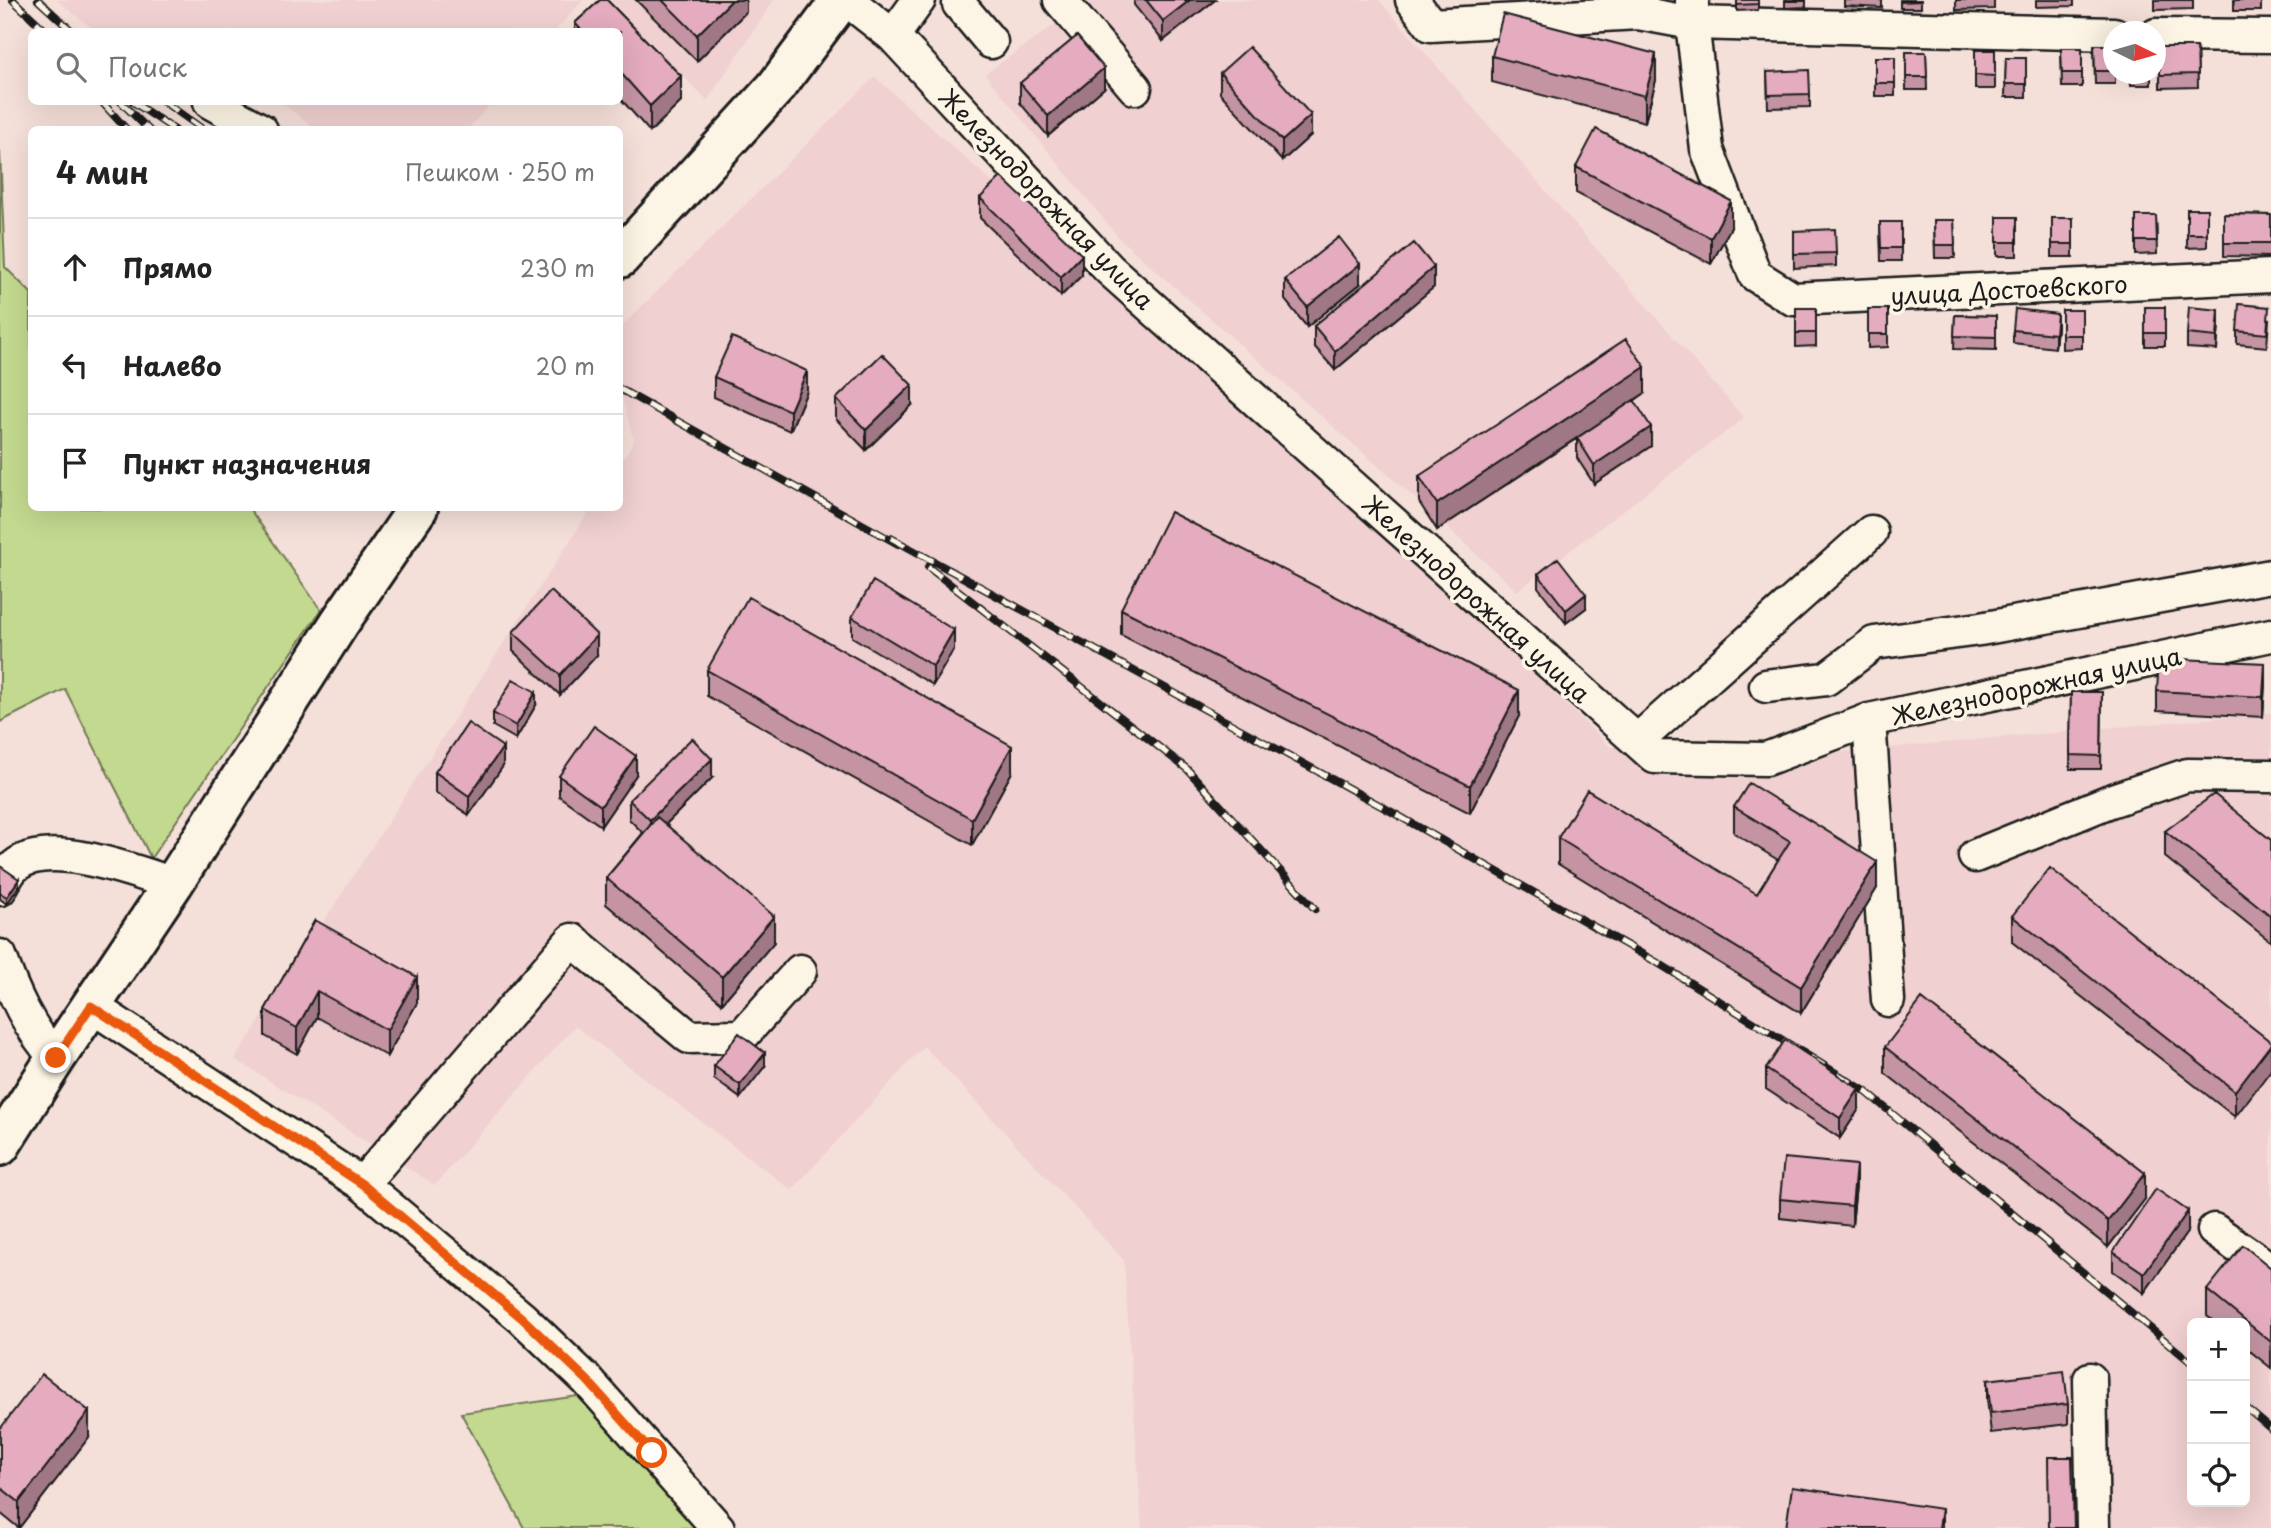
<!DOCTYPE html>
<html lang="ru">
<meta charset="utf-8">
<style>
body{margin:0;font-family:"Playpen Sans",sans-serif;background:#f6f6f6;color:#222}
.controls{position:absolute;right:21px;bottom:21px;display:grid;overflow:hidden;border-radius:10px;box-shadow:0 7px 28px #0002}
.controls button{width:63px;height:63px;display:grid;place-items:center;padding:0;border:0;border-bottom:2px solid #e0e0e0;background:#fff;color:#222;font:35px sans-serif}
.compass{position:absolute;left:2103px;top:21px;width:63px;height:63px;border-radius:50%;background:#fff;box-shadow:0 7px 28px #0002;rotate:95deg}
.stop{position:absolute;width:21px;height:21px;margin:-16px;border:5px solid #ea580c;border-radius:50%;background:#fff}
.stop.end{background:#ea580c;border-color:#fff;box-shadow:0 2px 7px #0008}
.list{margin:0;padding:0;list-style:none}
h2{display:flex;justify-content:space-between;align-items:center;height:91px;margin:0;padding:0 28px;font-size:30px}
h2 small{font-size:23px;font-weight:400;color:#767676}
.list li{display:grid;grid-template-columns:46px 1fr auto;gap:21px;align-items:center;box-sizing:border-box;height:98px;padding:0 28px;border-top:2px solid #e0e0e0}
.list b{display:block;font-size:26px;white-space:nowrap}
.list em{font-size:23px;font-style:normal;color:#767676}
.icon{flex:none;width:38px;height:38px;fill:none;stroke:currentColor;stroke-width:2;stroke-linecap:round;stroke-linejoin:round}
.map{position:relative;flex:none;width:2271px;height:1528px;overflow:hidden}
.search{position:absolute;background:#fff;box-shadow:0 7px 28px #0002;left:28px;top:28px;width:595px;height:77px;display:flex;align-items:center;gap:18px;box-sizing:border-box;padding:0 24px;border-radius:10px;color:#767676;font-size:26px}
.panel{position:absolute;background:#fff;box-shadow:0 7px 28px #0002;left:28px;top:126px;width:595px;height:385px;border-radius:10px}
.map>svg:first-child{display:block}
.built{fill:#f0d0d1;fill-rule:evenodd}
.green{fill:#c3d98f;stroke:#707a56;stroke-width:2}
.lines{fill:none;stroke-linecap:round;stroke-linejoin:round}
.minor-casing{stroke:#1c1c1c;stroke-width:37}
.major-casing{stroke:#1c1c1c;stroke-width:44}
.minor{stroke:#fcf5e5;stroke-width:32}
.major{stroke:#fcf5e5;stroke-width:38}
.rail-casing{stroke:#1c1c1c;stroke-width:8}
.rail{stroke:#fcf5e5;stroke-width:5;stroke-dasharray:16;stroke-linecap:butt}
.wall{fill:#c494a3;stroke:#1c1c1c;stroke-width:2}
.shaded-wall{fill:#a07885;stroke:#1c1c1c;stroke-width:2}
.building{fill:#e4acbe;stroke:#1c1c1c;stroke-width:2}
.route{stroke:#ea580c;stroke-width:9}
.labels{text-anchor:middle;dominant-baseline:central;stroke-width:7;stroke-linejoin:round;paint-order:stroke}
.street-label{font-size:24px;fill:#1c1c1c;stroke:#fcf5e5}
</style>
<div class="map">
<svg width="2271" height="1528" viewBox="0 0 2271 1528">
<rect width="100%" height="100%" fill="#f5dfd9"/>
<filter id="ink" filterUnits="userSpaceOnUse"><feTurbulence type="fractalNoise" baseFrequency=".0143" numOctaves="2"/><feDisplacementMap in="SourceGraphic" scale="14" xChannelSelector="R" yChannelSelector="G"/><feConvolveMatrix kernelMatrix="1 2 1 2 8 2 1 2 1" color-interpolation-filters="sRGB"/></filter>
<g filter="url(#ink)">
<path class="built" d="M57,0H583L555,31L97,32Z
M610,0H774L707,101Z
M1089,0H1379L1744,418L1517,591L1419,502L1119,238L985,74Z
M875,77L1469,610L1610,747L1766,759L2271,713V1528H1142L1124,1260L924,1046L792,1190L575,1026L435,1185L235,1059L591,508H620V463L634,441L620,390V328ZM2192,1323H2245V1502H2192Z
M281,102H492L467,130L316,129Z"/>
<path class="green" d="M0,151L5,267L31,293L32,508H249L321,610L151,858L65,689L0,722Z
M599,1393L695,1528H524L461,1413Z"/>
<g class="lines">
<defs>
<path id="minor" d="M847,0L893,36L1109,269L1655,757L1766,759L1869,720L2271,635
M1060,0L1135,88
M1412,0L1431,25L1638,13L1692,23L2114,34
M1692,0V23L1707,149L1755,275L1793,299L2271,276
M959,4L991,42
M2156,35L2271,36
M893,36L919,0
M210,102L261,130
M1766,686L1826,679L1874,643L1980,629L2271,576
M1869,720L1888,1000
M1637,741L1871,532
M1975,856L2110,801L2187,775L2271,776
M0,889C4,882 9,871 15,866C48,838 137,872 173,884
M0,956C13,993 29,1029 56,1058
M91,1006L362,1184L522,1318L587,1380L718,1528
M362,1184L572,940L689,1037L742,1036L800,971
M2214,1230L2271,1270
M2090,1379L2093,1528"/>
<path id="major" d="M620,258L776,87L841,0
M0,1146L56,1058L173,884L340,622L418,508"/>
</defs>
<use href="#minor" class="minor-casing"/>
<use href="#major" class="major-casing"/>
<use href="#minor" class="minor"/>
<use href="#major" class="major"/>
<defs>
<path id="rail" d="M13,0L47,32
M38,0L73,32
M102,102L127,130
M121,102L149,130
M133,102L175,130
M164,102L204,130
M620,389L898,544
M891,538L1392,812L1658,963L1865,1091L2192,1363
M928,567L1187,769L1315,909
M2245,1407L2271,1429"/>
</defs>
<use href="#rail" class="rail-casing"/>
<use href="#rail" class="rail"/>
</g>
<path class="wall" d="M600,0H607L681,76V102L650,132L620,98V32H575V23Z
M636,0H746V12L697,61Z
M1134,0H1215L1163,41L1134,5Z
M1737,0H1758V10L1737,11Z
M1785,0H1806V7L1785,8Z
M1844,0H1882V8L1844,6Z
M1900,0H1921V8H1900Z
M1956,0H1994V9L1956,10Z
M2036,0H2074V6L2036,7Z
M2155,0H2193V9L2155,10Z
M2234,0H2261V11H2234Z
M2094,45H2113V74H2115V84H2095Z
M2160,47H2197L2198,87L2160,88Z
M2061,48H2082V87H2062Z
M1975,50H1995V89H1975Z
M1906,52H1926L1927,90H1906Z
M1492,56L1656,80L1645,122L1492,82Z
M1875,57H1895V96H1875Z
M2006,58H2026V97H2005Z
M1767,72L1810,94V107L1768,108Z
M1220,73L1311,135L1282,161L1220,93Z
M2130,74H2151V85H2131Z
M1020,83L1104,88L1048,136L1020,103Z
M1576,167L1731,227L1711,264L1576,193Z
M980,198L1082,275L1061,296L980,218Z
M2187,209H2207V247L2187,248Z
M2224,214L2271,215V257L2224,256Z
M2136,216H2156L2157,254L2136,255Z
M1997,217L2017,242V256H1997Z
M2052,218H2073V257H2052Z
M1934,220H1954L1955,258H1935Z
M1880,222H1901V261H1881Z
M1794,231L1836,253V266L1794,268Z
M1285,280L1360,284L1307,327L1285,300Z
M1434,287L1335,370L1314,346V326Z
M2145,307H2165V346H2145Z
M1796,308H1816V346L1796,347Z
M1868,309H1888V347L1868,348Z
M2062,310H2082V348L2062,349Z
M1955,315L1996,316V350L1954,349Z
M2269,320L2267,347L2237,344V331Z
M2219,323L2217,350L2187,348V334Z
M2057,327L2055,348L2013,343V330Z
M714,377L807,391L790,431L714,397Z
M1645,393L1634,401L1651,446L1594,484L1577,458V438L1611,416L1437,530L1419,502V476Z
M836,399L912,405L866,450L836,419Z
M1538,574L1586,608L1566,623L1538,587Z
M1121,609L1519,716L1470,813L1121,635Z
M852,617L954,649L933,685L852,637Z
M513,632L597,655L560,695L513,651Z
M707,670L1012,772L972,845L707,696Z
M2265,683L2263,717L2157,711V691Z
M2071,692H2102L2101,769H2070Z
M536,705L516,739L493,726V713Z
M503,766L469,815L435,792V772Z
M636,775L601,826L559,796V776Z
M712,778L666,824L774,942L722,1003L606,904V878L643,833L629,819V800Z
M1734,807L1877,888L1801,1013L1558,864V838L1757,894L1778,860L1734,833Z
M2165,831L2271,840V942L2165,857Z
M0,866L19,886L7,904L0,899Z
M2012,916L2271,1042L2235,1117L2012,942Z
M315,920L417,1003L387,1056L317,1017L297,1054L265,1036V1010Z
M1885,1047L2145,1199L2108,1247L1885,1073Z
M714,1066H765L740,1098L714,1079Z
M1766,1069L1859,1109L1840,1138L1766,1089Z
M1856,1185L1852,1226L1780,1218V1199Z
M2188,1231L2144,1293L2113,1271V1252Z
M2271,1268V1368L2245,1347V1323H2216L2207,1316V1290Z
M1987,1380L2068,1404V1424L1991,1433L1987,1399Z
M0,1429L89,1437L19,1528L0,1513Z"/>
<path class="shaded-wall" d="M732,0H746V12L697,61V35Z
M1190,0H1215L1163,41V21Z
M1656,54V80L1645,122V96Z
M1104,68V88L1048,136V116Z
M681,76V102L650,132V106Z
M1311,115V135L1282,161V141Z
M1731,201V227L1711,264V238Z
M1082,255V275L1061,296V277Z
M1360,264V284L1307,327V307Z
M1434,267V287L1335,370V351Z
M2219,310V323L2217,350V337Z
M2057,314V327L2055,348V334Z
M1645,367V393L1437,530V504Z
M807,371V391L790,431V411Z
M912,385V405L866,450V430Z
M1651,427V446L1594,484V465Z
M1586,594V608L1566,623V610Z
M954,630V649L933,685V666Z
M597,635V655L560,695V675Z
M2265,663V683L2263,717V697Z
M1519,690V716L1470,813V786Z
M536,692V705L516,739V726Z
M1012,746V772L972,845V819Z
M503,747V766L469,815V796Z
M636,756V775L601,826V806Z
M712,759V778L650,840V820Z
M1877,862V888L1801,1013V987Z
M19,879V886L7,904V897Z
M774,916V942L722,1003V977Z
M417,977V1003L387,1056V1030Z
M317,991V1017L297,1054V1028Z
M2271,1044V1070L2235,1117V1091Z
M765,1053V1066L740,1098V1085Z
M1859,1089V1109L1840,1138V1118Z
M1856,1165V1185L1852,1226V1206Z
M2145,1173V1199L2108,1247V1221Z
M2188,1211V1231L2144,1293V1273Z
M89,1411V1437L19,1528V1502Z
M1942,1509V1528H1939Z"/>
<path class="building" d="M600,0H607L681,76L650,106L620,72V32H583L575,23Z
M662,0H732L697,35Z
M1146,0H1190L1163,21Z
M1737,0H1758V4L1737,5Z
M1785,0H1806V1H1785Z
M1900,0H1921V1L1900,2Z
M1503,14L1656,54L1645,96L1492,56Z
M1077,36L1104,68L1048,116L1020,83Z
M2094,45H2113V71H2095Z
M1249,47L1311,115L1282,141L1220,73Z
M2160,47H2197L2198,74L2160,75Z
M2061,48H2082V73H2062Z
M1975,50H1995V76L1975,75Z
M1906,52H1926L1927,77H1906Z
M1875,57H1895V83H1875Z
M2006,58H2026V84H2005Z
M1809,70L1810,94L1768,95L1767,72Z
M1596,129L1731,201L1711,238L1576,167Z
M1001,177L1082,255L1061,277L980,198Z
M2187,209H2207V234H2187Z
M2224,214L2271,215V243H2224Z
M2136,216H2156L2157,241H2136Z
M1997,217H2017V242H1997Z
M2052,218H2073V244H2052Z
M1934,220H1954L1955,245H1935Z
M1880,222H1901V248H1881Z
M1835,229L1836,253L1794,254V231Z
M1339,237L1360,264L1307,307L1285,280Z
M1414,243L1434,267L1335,351L1314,326Z
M2239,304L2269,307L2267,334L2237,331Z
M2145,307H2165V333H2145Z
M2189,307L2219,310L2217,337L2187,334Z
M1796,308H1816V333H1796Z
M1868,309H1888V334H1868Z
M2015,309L2057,314L2055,334L2013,330Z
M2062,310H2082V335H2062Z
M1955,315L1996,316V337L1954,336Z
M732,337L807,371L790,411L714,377Z
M1626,339L1645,367L1437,504L1419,476Z
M882,354L912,385L866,430L836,399Z
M1634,400L1651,427L1594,465L1577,438Z
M1170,512L1519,690L1470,786L1121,609Z
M1558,558L1586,594L1566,610L1538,574Z
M873,581L954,630L933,666L852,617Z
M551,591L597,635L560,675L513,632Z
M748,597L1012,746L972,819L707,670Z
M2159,658L2265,663L2263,697L2157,691Z
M513,679L536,692L516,726L493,713Z
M2071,692H2102L2101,756L2070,755Z
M468,723L503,747L469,796L435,772Z
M594,726L636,756L601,806L559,776Z
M692,738L712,759L650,820L629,800Z
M1749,783L1877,862L1801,987L1558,838L1587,790L1757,894L1790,841L1734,807Z
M2214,794L2271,840V916L2165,831Z
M657,817L774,916L722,977L606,878Z
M0,866L19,879L7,897L0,893Z
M2050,868L2271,1042V1044L2235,1091L2012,916Z
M315,920L417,977L387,1030L317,991L297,1028L265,1010Z
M1922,999L2145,1173L2108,1221L1885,1047Z
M739,1033L765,1053L740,1085L714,1066Z
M1785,1040L1859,1089L1840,1118L1766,1069Z
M1784,1158L1856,1165L1852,1206L1780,1199Z
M2156,1189L2188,1211L2144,1273L2113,1252Z
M2243,1245L2271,1268V1342L2207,1290Z
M2064,1371L2068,1404L1991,1413L1987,1380Z
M42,1374L89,1411L19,1502L0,1487V1429Z
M2048,1457H2072L2074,1528H2049Z
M1792,1487L1942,1509L1939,1528H1786Z"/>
</g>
<g class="lines" filter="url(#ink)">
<path class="route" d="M56,1058L91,1006L362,1184L522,1318L587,1380L652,1453"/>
</g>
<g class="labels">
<g class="street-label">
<text transform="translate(1047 198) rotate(46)">Железнодорожная улица</text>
<text transform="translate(2009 289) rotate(-3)">улица Достоевского</text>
<text transform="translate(1477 598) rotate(42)">Железнодорожная улица</text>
<text transform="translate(2036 685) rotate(-12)">Железнодорожная улица</text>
</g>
</g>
</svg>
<div class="controls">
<button>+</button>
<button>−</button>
<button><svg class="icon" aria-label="locate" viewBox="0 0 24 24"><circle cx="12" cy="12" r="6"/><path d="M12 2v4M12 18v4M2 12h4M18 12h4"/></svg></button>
</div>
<svg class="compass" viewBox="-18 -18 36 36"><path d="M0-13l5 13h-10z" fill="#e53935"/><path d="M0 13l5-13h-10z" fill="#767676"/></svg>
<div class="stop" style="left:652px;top:1453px"></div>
<div class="stop end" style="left:56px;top:1058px"></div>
<div class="search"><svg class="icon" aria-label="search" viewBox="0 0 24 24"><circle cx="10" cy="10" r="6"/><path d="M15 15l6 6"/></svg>Поиск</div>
<section class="panel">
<h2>4 мин<small>Пешком · 250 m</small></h2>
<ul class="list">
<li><svg class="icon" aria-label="ahead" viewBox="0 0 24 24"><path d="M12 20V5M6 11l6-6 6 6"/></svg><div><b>Прямо</b></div><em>230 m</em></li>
<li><svg class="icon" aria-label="left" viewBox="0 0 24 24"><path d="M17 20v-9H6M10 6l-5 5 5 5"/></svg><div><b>Налево</b></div><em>20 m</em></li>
<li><svg class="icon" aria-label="arrive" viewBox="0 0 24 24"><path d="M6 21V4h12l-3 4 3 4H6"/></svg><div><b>Пункт назначения</b></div></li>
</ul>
</section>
</div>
